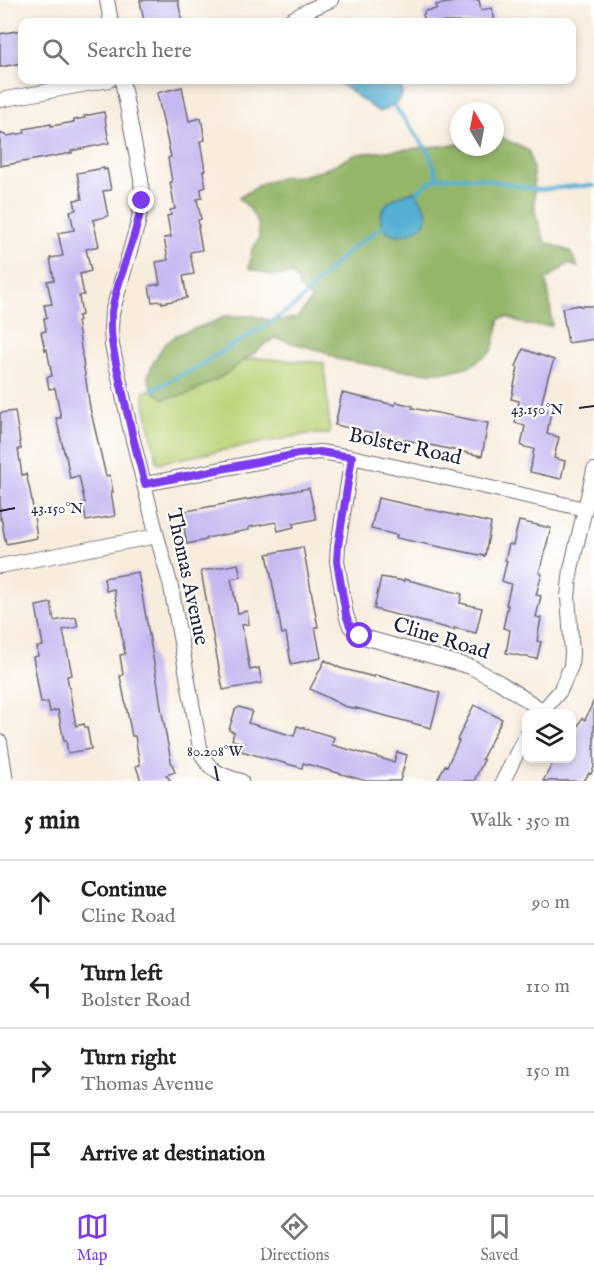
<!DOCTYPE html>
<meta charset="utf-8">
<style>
body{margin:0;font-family:"IM FELL English",serif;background:#f6f6f6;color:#222}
.controls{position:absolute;right:18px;bottom:18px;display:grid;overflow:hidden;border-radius:12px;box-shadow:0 3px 9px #0003}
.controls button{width:54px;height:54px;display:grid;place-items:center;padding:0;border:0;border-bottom:2px solid #e0e0e0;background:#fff;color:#222;font:30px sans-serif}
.compass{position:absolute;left:450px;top:102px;width:54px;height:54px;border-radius:50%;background:#fff;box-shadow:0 3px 9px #0003;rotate:350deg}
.stop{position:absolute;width:18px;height:18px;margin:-14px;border:4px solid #7c3aed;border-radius:50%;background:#fff}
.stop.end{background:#7c3aed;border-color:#fff;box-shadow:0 2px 6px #0008}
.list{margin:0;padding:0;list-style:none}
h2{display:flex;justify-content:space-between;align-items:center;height:78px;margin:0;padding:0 24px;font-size:26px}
h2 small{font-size:20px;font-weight:400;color:#767676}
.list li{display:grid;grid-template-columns:39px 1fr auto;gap:18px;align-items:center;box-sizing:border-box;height:84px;padding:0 24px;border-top:2px solid #e0e0e0}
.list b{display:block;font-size:22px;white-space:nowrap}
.list p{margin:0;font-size:20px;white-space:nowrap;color:#767676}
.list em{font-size:20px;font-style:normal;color:#767676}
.icon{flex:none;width:33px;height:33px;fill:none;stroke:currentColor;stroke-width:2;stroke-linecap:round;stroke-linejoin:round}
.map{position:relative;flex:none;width:594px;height:781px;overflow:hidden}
.search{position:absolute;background:#fff;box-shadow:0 3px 9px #0003;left:18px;right:18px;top:18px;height:66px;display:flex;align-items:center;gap:15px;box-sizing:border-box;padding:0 21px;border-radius:12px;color:#767676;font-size:22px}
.sheet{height:414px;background:#fff}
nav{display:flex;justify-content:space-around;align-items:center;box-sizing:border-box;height:84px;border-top:2px solid #e0e0e0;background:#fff;font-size:16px;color:#767676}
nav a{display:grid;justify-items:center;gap:3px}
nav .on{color:#7c3aed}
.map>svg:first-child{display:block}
.green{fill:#bbd479;stroke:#6e7b5a;stroke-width:1.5}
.forest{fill:#94b669;stroke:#5b6c52;stroke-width:1.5}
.water{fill:#54afd2;stroke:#3b6886;stroke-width:1.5}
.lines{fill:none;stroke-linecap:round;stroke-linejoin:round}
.stream{stroke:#54afd2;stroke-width:4}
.building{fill:#c6b8f0}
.minor-casing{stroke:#6d6973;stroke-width:16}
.minor{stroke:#fff;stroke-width:14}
.route{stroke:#7c3aed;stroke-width:8}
.ticks{fill:none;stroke:#22223b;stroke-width:2}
.labels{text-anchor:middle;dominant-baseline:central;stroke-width:4.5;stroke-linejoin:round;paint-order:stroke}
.street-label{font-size:21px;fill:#22223b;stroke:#fff}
.ticks-label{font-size:15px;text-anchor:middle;fill:#22223b;stroke:#fff;stroke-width:4.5;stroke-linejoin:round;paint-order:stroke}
</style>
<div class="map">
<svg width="594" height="781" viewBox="0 0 594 781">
<rect width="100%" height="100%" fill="#fff"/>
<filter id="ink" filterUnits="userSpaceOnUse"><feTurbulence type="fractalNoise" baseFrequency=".0167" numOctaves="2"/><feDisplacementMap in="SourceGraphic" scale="12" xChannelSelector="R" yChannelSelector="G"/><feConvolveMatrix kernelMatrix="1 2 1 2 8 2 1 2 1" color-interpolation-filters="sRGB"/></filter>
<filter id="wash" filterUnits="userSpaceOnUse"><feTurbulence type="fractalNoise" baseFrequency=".008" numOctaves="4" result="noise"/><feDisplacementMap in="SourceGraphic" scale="24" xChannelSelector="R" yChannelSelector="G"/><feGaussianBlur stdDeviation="1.35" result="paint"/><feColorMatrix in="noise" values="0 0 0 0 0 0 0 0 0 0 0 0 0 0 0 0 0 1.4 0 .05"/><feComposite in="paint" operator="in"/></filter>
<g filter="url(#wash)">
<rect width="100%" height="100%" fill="#f8ecdc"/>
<path class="green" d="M254,358L324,363L330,434H307L157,463L143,392Z"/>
<path class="forest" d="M498,136L529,151L533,170L535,212L545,242L570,251L578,267L568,264L546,280L550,302L552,326L526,325L508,317L500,318L492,351L470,366L446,372H422L399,370L337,359L323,351L274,338L223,376L188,394L164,399L152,390L148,376L153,363L164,345L177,335L216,321L225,316H255L272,321L297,318L312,299L298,287V281L291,274L275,276L249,268L252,250L259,239L258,223L250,209L239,198L261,184L283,177L302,176L323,170L357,154L459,144V147H495V137Z"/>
<path class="water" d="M335,80H398C411,97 393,106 379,112Z
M414,191C419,195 421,200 424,206C426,210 429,214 427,219C419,233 394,242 384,227C381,223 380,218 381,214C385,200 402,194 414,191Z"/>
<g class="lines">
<path class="stream" d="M394,105L430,154L438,178
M418,194V192L425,185L438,178L458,177L478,178L539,190L576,186H594
M152,390L201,365L280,316L298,303L332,267L351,249L383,226"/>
</g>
<g id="blocks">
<path class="building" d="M140,0H178L182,22H144Z
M465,0H479L481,10L492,8L495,22H425L423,15L425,11L437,9L436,5Z
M22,30V63L0,67V34Z
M182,87L189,121L201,118L205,140L200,141L205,170L203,171L206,187L201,189L202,198L197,199L201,219L198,220L199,227H198L202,250L190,252L194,274L183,276L187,298L162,303V301L152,302L149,286L160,284L156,262L168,260L164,238L171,237L167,216L171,215L170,210L175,209L170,182H172L168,158L171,157L157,93Z
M104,112L109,143L71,151L72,153L0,166V133L7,136L25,133L24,129L51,124V126L74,122V120L85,118L84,116Z
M104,168V170L107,169L111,190L103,191L108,216L93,220L99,246L86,249L91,271L80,274L84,295L79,296L82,315L78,316L79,321H77L90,408L106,476L110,475L113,492H111L115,516L86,521L83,503H85L79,476L70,478L66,456H65L56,418H61L55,388L49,389L47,377L52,376L47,349L45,350L41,332L46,331L44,318H47L44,305L52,304L47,281L54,280L50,258L63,256L58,233L74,230L70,211L76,210L74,200L82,199L77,173Z
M580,305V306H594V339L568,343L562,308Z
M523,349L554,360L548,377L540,410L551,412L547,434L559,437L554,458L565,461L561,479L530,472L534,449L521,446L525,426L515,423L519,401L511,399L518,368L516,367Z
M342,393L395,405L396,402L413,406L412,408L488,423L482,456L335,425Z
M15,411L21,449H18L22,475L26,474L31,495L37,538L6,544L1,518L0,519V413Z
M309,488L316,519L293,524L294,527L278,531L276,522L249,527V530L206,538V540L187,544L181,512Z
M378,498L491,523L485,556L396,538L397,535L371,529Z
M519,521L551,528L539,573L542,574L536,595L541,596L536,617L541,618L537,641L541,642L537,659L506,653L510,630L503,628L508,605H506L511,584L502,581L507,561L505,560L509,544L513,545Z
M303,547L318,627H315L321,658L291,664L286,633L282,634L267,554Z
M238,564L241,577L231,579L238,613L247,611L249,624L242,625L250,670L259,668L262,683L223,690L201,571Z
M138,572L158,686L161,708L171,761L175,772L166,775L171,781H141L136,766L140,765L135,736H132L120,676L123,675L120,655L125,654L114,589L106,591L104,578Z
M381,577L404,581V579L462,594L460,603L482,608L476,633L454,628V630L374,609Z
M51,603L54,621L76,617L78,627L63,630L72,675L67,676L76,726L84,724L85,727H87L91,749L68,753L66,741H64L58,710L50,712L48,702L41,703L33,657L38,656L37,647L43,646L36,606Z
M325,660L340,668L374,677L375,675L440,693L431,728L356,708V709L344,706L310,689Z
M594,700V767L591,774L589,773L584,781H543L555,759H572V739L582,718L585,720Z
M474,705L502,719L482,759L484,760L474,781H437L445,765L447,766L459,741L457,740Z
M239,707L252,711L248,723L294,736L297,726L334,737L332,745L394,762L397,752L407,755L400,781H366L303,763L302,768L241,751L244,743L232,740L234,732L229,730L235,710Z"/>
</g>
</g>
<g filter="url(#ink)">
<use href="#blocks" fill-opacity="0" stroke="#6d6973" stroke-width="1.5"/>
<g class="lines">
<defs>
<path id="minor" d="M107,0L111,22
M287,22L309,10L331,0
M122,80L141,179L142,201L138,223L112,313L111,328L112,345L130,428L157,536L171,587L201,753C209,771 223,776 241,781
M0,100L109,80
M352,457L338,546L337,561L346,615L350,626L360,636L471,667L499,682L542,710
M145,484L298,454L320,452L352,457L585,509
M0,566L157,536
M540,714L560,691L571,666L572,653L568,597L571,569L594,470
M0,742L6,781
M503,781L526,735"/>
</defs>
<use href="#minor" class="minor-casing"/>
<use href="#minor" class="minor"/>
</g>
</g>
<g class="lines" filter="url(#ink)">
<path class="route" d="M142,201C137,239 118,274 112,312C108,337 116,361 121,385C128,418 136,451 145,484L298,454L320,452L352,457L338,546L337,561L346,615L350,626L360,636"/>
</g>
<path class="ticks" d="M579,408L594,406M0,511L15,508M215,766L218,781"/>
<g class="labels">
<g class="street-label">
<text transform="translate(405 447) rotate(12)">Bolster Road</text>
<text transform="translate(187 577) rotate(78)">Thomas Avenue</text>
<text transform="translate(441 639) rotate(17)">Cline Road</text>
</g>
</g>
<g class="ticks-label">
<text x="537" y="414">43.150°N</text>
<text x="57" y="513">43.150°N</text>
<text x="215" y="756">80.208°W</text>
</g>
</svg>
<div class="controls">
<button><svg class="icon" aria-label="layers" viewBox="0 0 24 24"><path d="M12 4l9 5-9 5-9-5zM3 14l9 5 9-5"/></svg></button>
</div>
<svg class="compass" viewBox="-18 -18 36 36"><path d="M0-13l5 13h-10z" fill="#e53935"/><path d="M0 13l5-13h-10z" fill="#767676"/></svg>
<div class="stop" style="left:360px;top:636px"></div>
<div class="stop end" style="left:142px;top:201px"></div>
<div class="search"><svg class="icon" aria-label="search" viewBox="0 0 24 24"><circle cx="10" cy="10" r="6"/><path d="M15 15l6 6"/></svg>Search here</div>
</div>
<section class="sheet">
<h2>5 min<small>Walk · 350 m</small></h2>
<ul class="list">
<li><svg class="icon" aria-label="ahead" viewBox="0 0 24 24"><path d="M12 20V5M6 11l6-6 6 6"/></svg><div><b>Continue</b><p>Cline Road</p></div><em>90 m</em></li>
<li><svg class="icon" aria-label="left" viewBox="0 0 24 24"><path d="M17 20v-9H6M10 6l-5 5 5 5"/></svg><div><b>Turn left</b><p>Bolster Road</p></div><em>110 m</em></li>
<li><svg class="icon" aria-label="right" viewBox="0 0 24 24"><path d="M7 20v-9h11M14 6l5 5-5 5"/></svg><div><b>Turn right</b><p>Thomas Avenue</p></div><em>150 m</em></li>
<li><svg class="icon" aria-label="arrive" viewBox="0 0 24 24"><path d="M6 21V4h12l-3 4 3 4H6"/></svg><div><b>Arrive at destination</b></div></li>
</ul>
</section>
<nav>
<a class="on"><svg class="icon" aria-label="map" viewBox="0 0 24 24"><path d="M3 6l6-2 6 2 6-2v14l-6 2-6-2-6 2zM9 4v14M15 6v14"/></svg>Map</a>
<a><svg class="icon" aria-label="directions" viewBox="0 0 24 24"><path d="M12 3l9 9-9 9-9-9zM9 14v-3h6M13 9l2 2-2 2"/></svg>Directions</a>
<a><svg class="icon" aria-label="saved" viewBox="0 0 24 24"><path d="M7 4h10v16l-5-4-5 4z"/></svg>Saved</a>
</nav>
